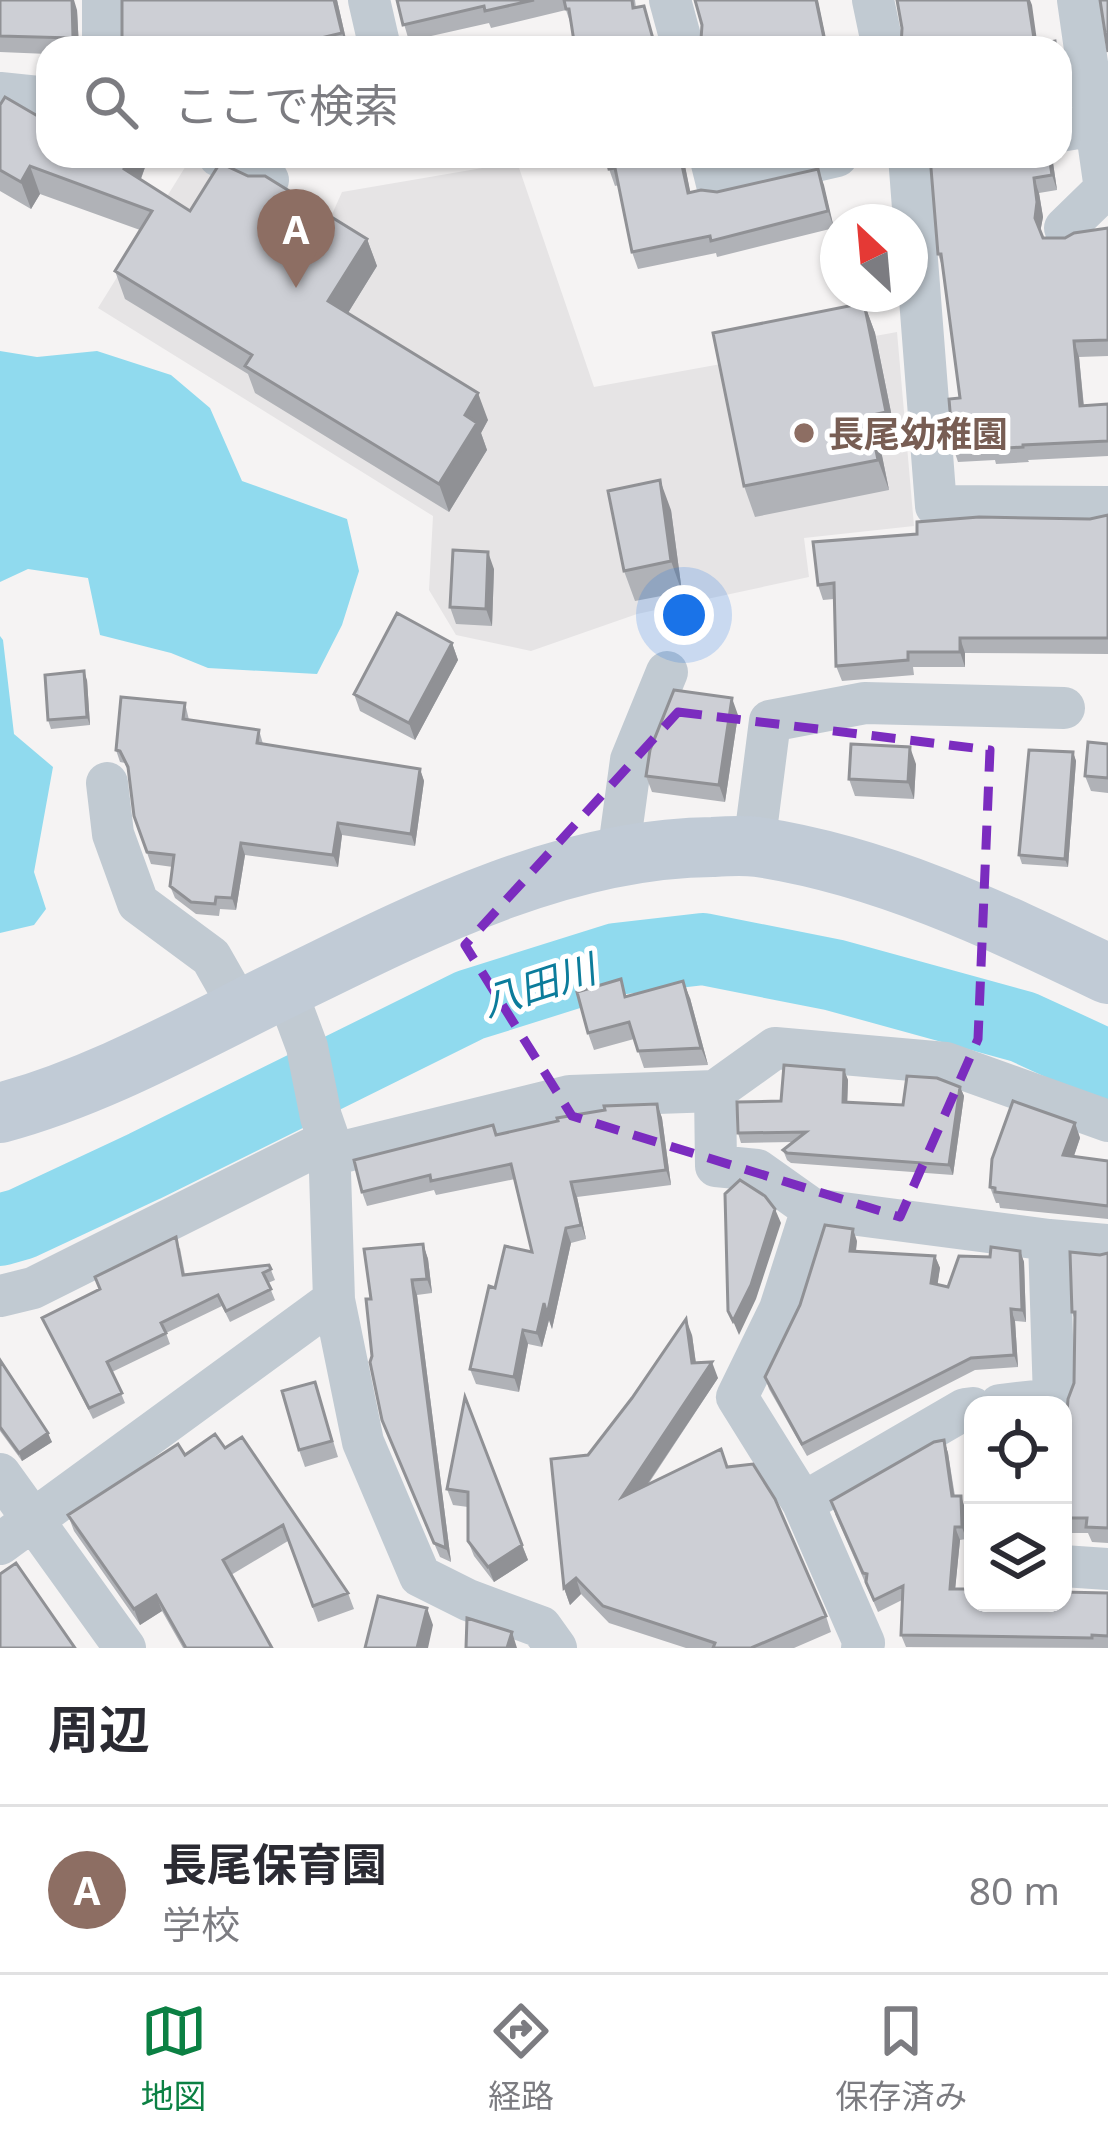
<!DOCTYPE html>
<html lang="ja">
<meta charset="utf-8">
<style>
body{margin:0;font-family:"Noto Sans","Noto Sans JP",sans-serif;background:#f7f7f7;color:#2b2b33}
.controls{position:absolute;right:36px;bottom:36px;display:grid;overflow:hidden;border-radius:24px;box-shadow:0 3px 9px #0004}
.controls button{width:108px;height:108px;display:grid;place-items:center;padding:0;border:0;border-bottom:3px solid #e1e1e2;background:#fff;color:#2b2b33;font:60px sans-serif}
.compass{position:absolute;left:820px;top:204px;width:108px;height:108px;border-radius:50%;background:#fff;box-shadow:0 3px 9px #0004;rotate:334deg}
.you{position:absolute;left:684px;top:615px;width:42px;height:42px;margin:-30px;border:9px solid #fff;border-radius:50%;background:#1a73e8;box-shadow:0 0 0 18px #1a73e833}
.badge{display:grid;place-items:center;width:78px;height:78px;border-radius:50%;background:#0b8043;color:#fff;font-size:39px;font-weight:700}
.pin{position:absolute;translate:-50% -99px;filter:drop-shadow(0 3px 6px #0008)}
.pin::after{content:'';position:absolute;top:63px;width:42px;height:36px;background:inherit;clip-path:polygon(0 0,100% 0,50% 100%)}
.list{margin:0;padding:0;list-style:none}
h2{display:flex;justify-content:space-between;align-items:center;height:156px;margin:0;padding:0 48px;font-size:51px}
h2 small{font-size:39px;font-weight:400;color:#7c7c81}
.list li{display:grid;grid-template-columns:78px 1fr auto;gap:36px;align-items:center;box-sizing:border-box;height:168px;padding:0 48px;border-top:3px solid #e1e1e2}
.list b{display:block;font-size:45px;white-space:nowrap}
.list p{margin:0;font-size:39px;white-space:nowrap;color:#7c7c81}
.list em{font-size:39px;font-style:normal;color:#7c7c81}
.icon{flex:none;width:66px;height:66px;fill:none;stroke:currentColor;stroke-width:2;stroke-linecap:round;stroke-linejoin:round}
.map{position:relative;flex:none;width:1108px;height:1648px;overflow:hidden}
.search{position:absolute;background:#fff;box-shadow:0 3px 9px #0004;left:36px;right:36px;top:36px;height:132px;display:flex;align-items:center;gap:30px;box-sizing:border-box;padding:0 42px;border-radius:36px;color:#7c7c81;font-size:45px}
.sheet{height:324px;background:#fff}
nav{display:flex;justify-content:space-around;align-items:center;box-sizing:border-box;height:168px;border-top:3px solid #e1e1e2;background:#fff;font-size:33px;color:#7c7c81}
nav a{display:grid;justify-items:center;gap:6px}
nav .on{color:#0b8043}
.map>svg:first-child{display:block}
.education{fill:#e6e4e5}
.water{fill:#90daee}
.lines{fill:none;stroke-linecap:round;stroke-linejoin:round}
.river{stroke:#90daee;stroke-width:72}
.street{stroke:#c1cad2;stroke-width:42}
.secondary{stroke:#c1cbd6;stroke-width:60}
.wall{fill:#b0b2b7}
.shaded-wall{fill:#909195}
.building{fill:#cdcfd5;stroke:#909195;stroke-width:3}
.marked{fill:none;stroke:#7b2cbf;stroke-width:9;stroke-dasharray:24 15;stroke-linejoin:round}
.education-dot{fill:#8d6e63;stroke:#fff;stroke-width:4.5}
.labels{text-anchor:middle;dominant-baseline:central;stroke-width:10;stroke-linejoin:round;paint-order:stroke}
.education-label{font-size:36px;font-weight:bold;fill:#785e54;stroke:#fff;text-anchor:start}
.water-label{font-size:39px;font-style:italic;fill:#0c7c9b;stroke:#fff}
</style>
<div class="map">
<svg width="1108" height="1648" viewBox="0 0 1108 1648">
<rect width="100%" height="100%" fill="#f5f3f3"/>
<path class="education" d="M192,156L329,221L342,192L517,162L594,387L897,332L914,526L804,538L809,577L637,614L531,651L456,635L429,590L433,516L98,308Z"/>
<path class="water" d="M0,351L37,357L97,351L171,375L210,408L242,481L347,519L359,571L342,625L317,674L208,668L171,653L100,635L88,578L28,569L0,582Z
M0,636L3,640L14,734L53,767L34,872L46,909L34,925L0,933Z"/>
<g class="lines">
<path class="river" d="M0,1230L21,1224L145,1166L470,1005L616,959L703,949L834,975L1023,1027L1108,1066"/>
<path class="street" d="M103,0V48
M369,0L380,48
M670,0L683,48
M873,0L883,48
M1078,0L1105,189L1108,188
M0,93L48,98
M1060,131L1096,125
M219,156L268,180
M710,156L717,184L837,156
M909,156L936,506L1108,507
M1065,228L1105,189
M107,783L113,834L138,903L211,957L241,1010
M754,846L770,721L865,703L1064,708
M618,855L631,760L667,672
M285,988L307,1047L321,1117L329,1140L334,1300L363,1442L420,1576L468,1600L541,1627L556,1648
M715,1091L775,1048L946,1063L1108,1121
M330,1155L570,1096L715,1091L716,1166L757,1170L812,1209L780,1309L737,1397L803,1503L864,1643L862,1648
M812,1209L1049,1240L1108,1245
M0,1296L33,1288L329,1140
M1000,1405L1054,1399L1049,1240
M0,1474L125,1648
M803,1503L965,1409L973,1408
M0,1544L334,1300
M1063,1566L1108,1569"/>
<path class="secondary" d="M0,1113C100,1086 191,1034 283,989C417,923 561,848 713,847C727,846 743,845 758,847C883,866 995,920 1108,974"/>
</g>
<path class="wall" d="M0,0L77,10L79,48H48V54L0,52Z
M122,0H337L348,48H122Z
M397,0H635L636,8L644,6L655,43L571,25L566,10L491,28L489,23L409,41Z
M1060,56L1066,95L1060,96Z
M0,105L48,156H147L148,159L141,179L190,211L367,239L377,266L348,313L488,420L481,433L487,450L449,512L255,393L248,374L125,299L115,271L140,230L40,194L31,209L0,191Z
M683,156L690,192H717L818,169L834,228L717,257L716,253L638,269L632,252L619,185L615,186L609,169Z
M1052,156L1057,190L1039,193L1043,217L1040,232L1043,238H1065L1108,228V356L1079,357L1084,406L1108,404V456L1028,460L1029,462L996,464L995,460L958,462L953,447L960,398L943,269L938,254Z
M864,303L875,333L897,442L880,446L889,490L755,517L744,486Z
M671,510L682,592L635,601L624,571Z
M1108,515V654L965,653V667H913L914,675L842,681L836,666L834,599L823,600L818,585Z
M494,569L492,626L456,624L450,607Z
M452,643L458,660L415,740L360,711L354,694Z
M87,680L90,725L51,729L48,720Z
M185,703L189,720L259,730L263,744L420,769L424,781L415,846L342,835L338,867L245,855L236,910L220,909L219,916L196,914L175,898L170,886L173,867L151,864L134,816L128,771L125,763L120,762L116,750Z
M738,715L725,802L652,792L646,776Z
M1108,744V793L1091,791L1085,776Z
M1073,752L1076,761L1068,867L1022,864L1019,855Z
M916,764L914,799L855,796L849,779Z
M627,996L690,998L708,1065L644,1068L634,1039L594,1050L588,1033Z
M844,1070L848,1080L847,1102L903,1105L960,1087L964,1096L953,1175L791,1163L787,1160L783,1150L793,1142L741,1143L738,1133L781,1101Z
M657,1104L662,1118L671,1185L577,1197L586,1239L571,1243L552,1329L549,1320L542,1347L528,1344L519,1392L476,1384L470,1369L495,1288L532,1252L515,1179L436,1195L434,1190L367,1206L362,1192L493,1125L497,1135Z
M1075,1123L1080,1138L1074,1156L1108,1161V1219L1000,1208L999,1203H996L990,1187Z
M857,1241L856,1252L935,1256L940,1268L937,1284L948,1287L990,1257L1020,1251L1024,1262L1026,1322L1015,1321L1018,1367L975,1370L807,1456L769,1389L765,1377Z
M423,1244L428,1259L432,1293L417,1295L451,1562L440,1557L387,1434L372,1356L371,1299Z
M180,1248L185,1274L269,1265L275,1280L268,1283L275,1300L230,1322L222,1306L166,1333L170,1344L112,1372L125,1403L93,1419L42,1318L99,1289L95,1277Z
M1108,1253V1543L1092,1542L1088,1533H1065L1063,1528V1470L1074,1383L1075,1320L1072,1312L1100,1255Z
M692,1335L696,1363L718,1378L647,1486L727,1467L826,1616L831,1632L794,1648H686L609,1623L581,1594L570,1605L564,1588L588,1455Z
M0,1360L52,1442L22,1461L0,1431Z
M315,1382L338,1457L305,1467L299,1450Z
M465,1397L528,1560L494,1582L474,1556L468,1541V1507L453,1505L447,1489Z
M944,1440L948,1453L955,1496L965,1508L966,1539L960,1540L955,1589L1108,1593V1648L906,1647L901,1635L902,1600L878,1612L835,1514Z
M225,1448L348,1593L354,1609L318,1622L288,1541L231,1575L272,1648H183L162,1611L140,1625L74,1531L68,1515L185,1455Z"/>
<path class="shaded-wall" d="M72,0H74L77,10L79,48H77L73,38Z
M334,0H337L348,48L342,33Z
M816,0H818L828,48H826Z
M1028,0H1030L1032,5L1038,48H1036Z
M1060,56L1066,95L1060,78Z
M129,156H147L148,159L134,197L124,169Z
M680,156H683L694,210L688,193Z
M1049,156H1052L1057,190L1052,175Z
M30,166L40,194L31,209L21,182Z
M818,169L824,185L834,228L828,211Z
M1034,178L1039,193L1043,217L1040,233L1035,218Z
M367,239L377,266L338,329L328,301Z
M864,303L875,333L897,442L886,412Z
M1074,341L1079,357L1085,421L1080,406Z
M478,393L488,420L481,433L487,450L449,512L439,484L465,415Z
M869,416L880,446L889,490L878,460Z
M660,480L671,510L682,592L671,561Z
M488,552L494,569L492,626L486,609Z
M960,638L965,653V667L960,652Z
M452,643L458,660L415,740L409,723Z
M84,671L87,680L90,725L87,717Z
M732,698L738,715L725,802L719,785Z
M910,747L916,764L914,799L908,782Z
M1073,752L1076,761L1068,867L1065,859Z
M420,769L424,781L415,846L411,834Z
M338,823L342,835L338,867L333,855Z
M241,843L245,855L236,910L232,898Z
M683,981L690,998L708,1065L701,1048Z
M844,1070L848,1080L847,1112L843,1102Z
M960,1087L964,1096L953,1175L949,1165Z
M657,1104L662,1118L671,1185L666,1170Z
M1075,1123L1080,1138L1069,1170L1063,1155Z
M571,1182L577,1197L586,1239L581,1225Z
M775,1209L781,1223L756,1299L739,1335L733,1321Z
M566,1228L571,1243L552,1329L549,1320L542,1347L537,1333Z
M853,1229L857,1241L854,1263L850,1251Z
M423,1244L428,1259L432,1293L427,1279Z
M1020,1251L1024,1262L1026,1322L1022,1310Z
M935,1256L940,1268L936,1295L931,1283Z
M412,1280L417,1295L451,1562L446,1548Z
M1011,1309L1015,1321L1018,1367L1014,1355Z
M686,1319L692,1335L698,1379L692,1363Z
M523,1330L528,1344L519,1392L514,1377Z
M712,1362L718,1378L628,1513L622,1497Z
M48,1433L52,1442L22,1461L19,1453Z
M944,1440L948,1453L956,1508L952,1496Z
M961,1496L965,1508L966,1539L962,1527Z
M955,1527L960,1540L954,1601L950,1589Z
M522,1545L528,1560L494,1582L488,1567Z
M576,1578L581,1594L570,1605L564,1588Z
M156,1595L162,1611L140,1625L134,1609Z
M427,1608L433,1625L428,1648H417Z
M512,1632L517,1648H507Z"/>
<path class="building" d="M0,0H72L73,38L0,36Z
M122,0H334L342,33L279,48H122Z
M397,0H534L485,11L484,6L403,25Z
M564,0H632L633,8L644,6L653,39L658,48H575L569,9H566Z
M695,0H816L826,48H695L701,39L702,25Z
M897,0H1028L1035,45L1055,41L1056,48H901L902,28Z
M1100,0H1108V52Z
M5,97L48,122V156H129L124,169L190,211L220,163L248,176H265L367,239L328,301L478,393L465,415L477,423L439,484L245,366L252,355L115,271L152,211L30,166L21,182L0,170V105Z
M606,156H680L688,193L701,190L717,192L818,169L828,211L711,241L710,236L632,252L615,168L609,169Z
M930,156H1049L1052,175L1034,178L1037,202L1035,218L1043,238H1065L1074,233L1108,228V340L1074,341L1080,406L1108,404V441L1023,445V447L991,449V445L953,447L949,399L960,398L941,254H938Z
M864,303L886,412L869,416L878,460L744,486L713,333Z
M660,480L671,561L624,571L608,491Z
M1108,515V638H960V652H908V660L836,666L834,583L818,585L813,542L917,534V522L979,517L1090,519Z
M453,550L488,552L486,609L450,607Z
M397,613L452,643L409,723L354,694Z
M84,671L87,717L48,720L45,675Z
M674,690L732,698L719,785L646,776L650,750Z
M121,697L185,703L183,719L259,730L257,743L420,769L411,834L338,823L333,855L241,843L232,898L216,897L215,904L191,902L170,886L174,855L147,852L134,816L128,767L120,751L116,750Z
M1088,742L1108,744V778L1085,776Z
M851,744L910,747L908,782L849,779Z
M1029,750L1073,752L1065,859L1019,855Z
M621,979L625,997L683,981L701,1048L638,1051L629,1022L588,1033L577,992Z
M784,1065L844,1070L843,1102L903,1105L907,1076L937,1078L960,1087L949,1165L787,1153L783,1150L806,1132L738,1133L737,1102L781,1101Z
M1013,1101L1075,1123L1063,1155L1108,1161V1206L995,1192V1188L990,1187L992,1159Z
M657,1104L666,1170L571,1182L581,1225L566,1228L547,1315L544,1303L537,1333L523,1330L514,1377L470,1369L489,1286L495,1288L505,1246L532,1252L511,1164L431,1181L430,1175L362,1192L354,1160L493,1125L496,1135L558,1121L557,1118L605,1110L604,1106Z
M740,1180L765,1196L775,1209L751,1285L733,1321L728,1311L725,1194Z
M825,1225L853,1229L850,1251L935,1256L931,1283L948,1287L959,1256L990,1257L991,1247L1020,1251L1022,1310L1011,1309L1014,1355L971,1358L802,1444L765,1377L800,1305Z
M176,1237L183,1275L269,1265L271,1269L263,1273L271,1289L226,1311L218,1295L161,1323L166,1333L107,1362L122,1393L89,1408L42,1318L100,1289L95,1277Z
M423,1244L427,1279L412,1280L446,1548L434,1543L382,1420L370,1362L372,1356L366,1299H371L364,1249Z
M1070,1252L1100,1255L1108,1253V1528L1086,1527L1087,1518H1063V1470L1068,1399L1074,1383L1075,1312H1072Z
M686,1319L692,1363L712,1362L622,1497L721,1449L727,1467L753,1464L775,1499L826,1616L751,1648H713L715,1643L603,1606L576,1578L564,1588L551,1459L588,1455L632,1398Z
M0,1360L48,1433L19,1453L0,1427Z
M315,1382L332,1441L299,1450L282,1391Z
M465,1397L522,1545L488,1567L468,1541V1492L447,1489Z
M215,1434L225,1448L242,1437L348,1593L313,1606L283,1525L223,1560L272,1648H186L156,1595L134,1609L68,1515L178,1444L185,1455Z
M944,1440L952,1496H961L962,1527H955L950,1589H973V1603H1063V1592L1108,1593V1636L1092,1635V1638L901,1635L903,1586L874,1600L866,1582L867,1574L863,1573L831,1501L934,1442Z
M16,1563L75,1648H0V1574Z
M378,1596L427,1608L417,1648H365Z
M467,1618L512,1632L507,1648H466Z"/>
<path class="marked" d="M678,712L990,750L978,1039L900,1217L572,1116L465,945Z"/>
<circle class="education-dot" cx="804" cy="433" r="12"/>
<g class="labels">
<g class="education-label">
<text x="828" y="433">長尾幼稚園</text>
</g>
<g class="water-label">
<text transform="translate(538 984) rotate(-18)">八田川</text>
</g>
</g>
</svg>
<div class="controls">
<button><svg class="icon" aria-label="locate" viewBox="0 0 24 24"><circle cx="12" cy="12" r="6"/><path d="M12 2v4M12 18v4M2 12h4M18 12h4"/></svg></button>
<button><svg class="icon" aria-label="layers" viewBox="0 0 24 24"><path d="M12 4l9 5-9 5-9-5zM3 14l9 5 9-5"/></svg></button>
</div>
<svg class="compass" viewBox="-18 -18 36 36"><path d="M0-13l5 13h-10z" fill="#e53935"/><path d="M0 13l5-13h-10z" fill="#7c7c81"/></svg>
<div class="you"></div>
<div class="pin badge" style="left:296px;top:288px;background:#8d6e63">A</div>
<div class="search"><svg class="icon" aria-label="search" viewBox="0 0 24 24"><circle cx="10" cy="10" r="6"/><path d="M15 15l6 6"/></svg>ここで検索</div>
</div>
<section class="sheet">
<h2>周辺<small></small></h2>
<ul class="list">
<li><span class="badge" style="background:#8d6e63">A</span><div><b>長尾保育園</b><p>学校</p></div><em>80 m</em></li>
</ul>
</section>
<nav>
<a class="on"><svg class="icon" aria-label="map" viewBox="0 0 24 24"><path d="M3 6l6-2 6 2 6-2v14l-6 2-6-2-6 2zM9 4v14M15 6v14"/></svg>地図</a>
<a><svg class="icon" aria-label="directions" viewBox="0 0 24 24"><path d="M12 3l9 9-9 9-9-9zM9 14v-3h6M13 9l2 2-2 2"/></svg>経路</a>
<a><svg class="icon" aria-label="saved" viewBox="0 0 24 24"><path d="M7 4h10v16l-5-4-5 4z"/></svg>保存済み</a>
</nav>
